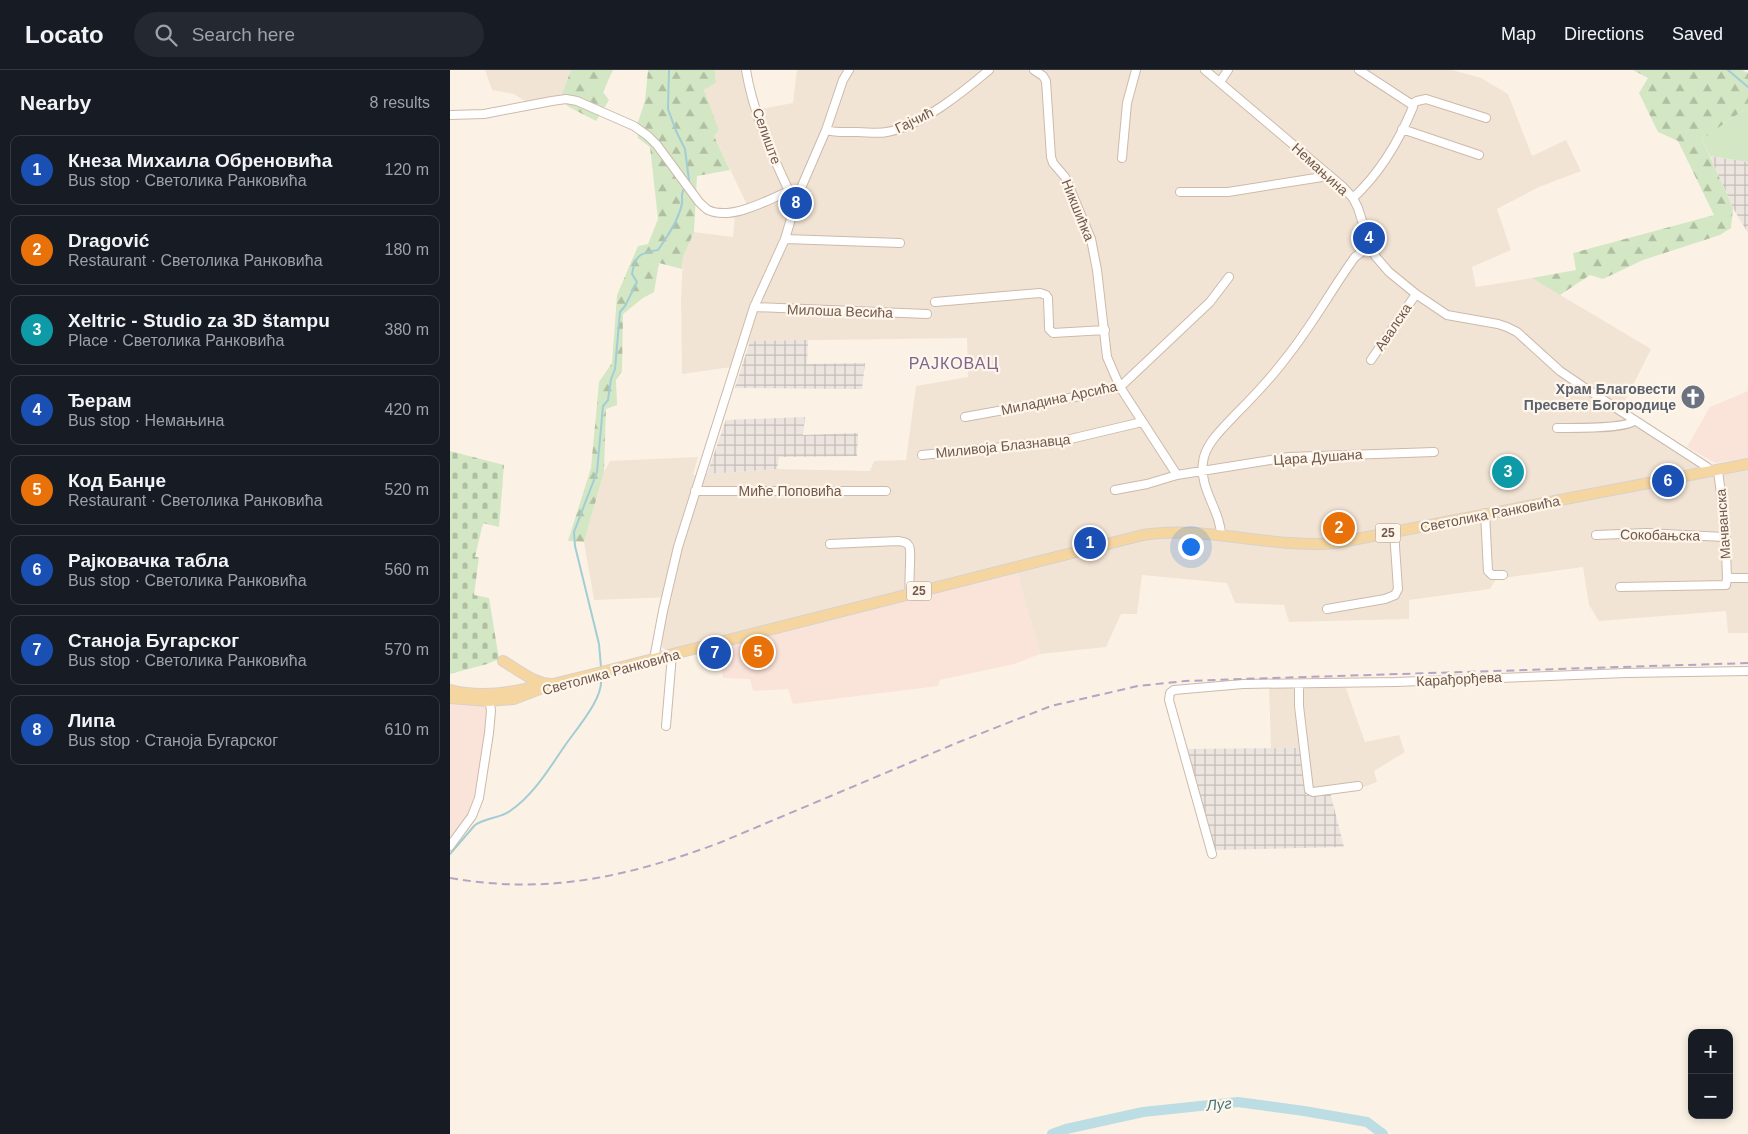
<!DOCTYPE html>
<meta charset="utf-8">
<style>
body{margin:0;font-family:Arial,sans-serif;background:#242831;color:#f1f3f6}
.controls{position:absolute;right:15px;bottom:15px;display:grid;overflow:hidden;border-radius:10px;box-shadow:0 2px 8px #0003}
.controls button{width:45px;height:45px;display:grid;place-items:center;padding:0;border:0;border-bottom:1px solid #363941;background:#171b24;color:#f1f3f6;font:25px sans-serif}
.you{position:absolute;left:740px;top:476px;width:18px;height:18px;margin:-12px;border:4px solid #fff;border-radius:50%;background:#1a73e8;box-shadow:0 0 0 8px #1a73e833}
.badge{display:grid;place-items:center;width:32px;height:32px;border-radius:50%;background:#dd7052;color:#fff;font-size:16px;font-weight:700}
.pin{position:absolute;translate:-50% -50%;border:2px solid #fff;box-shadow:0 1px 5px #0006}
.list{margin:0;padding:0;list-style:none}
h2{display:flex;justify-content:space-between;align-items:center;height:65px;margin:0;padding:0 20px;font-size:21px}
h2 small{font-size:16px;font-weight:400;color:#9ea1a6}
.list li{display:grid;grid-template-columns:32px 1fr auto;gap:15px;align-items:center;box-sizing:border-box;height:70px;margin:0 10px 10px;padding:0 10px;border:1px solid #363941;border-radius:10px}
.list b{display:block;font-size:19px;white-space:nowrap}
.list p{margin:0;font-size:16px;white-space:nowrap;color:#9ea1a6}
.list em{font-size:16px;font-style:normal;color:#9ea1a6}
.icon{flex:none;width:28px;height:28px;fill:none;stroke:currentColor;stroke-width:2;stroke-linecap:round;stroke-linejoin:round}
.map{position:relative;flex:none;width:1298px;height:1064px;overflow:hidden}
header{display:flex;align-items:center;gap:30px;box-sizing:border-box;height:70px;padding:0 25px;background:#171b24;border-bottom:1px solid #363941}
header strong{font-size:24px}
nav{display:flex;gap:28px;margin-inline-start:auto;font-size:18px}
.search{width:350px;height:45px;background:#242831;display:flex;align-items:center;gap:12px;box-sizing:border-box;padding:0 18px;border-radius:28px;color:#9ea1a6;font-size:19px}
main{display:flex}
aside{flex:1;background:#171b24}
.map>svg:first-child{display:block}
.residential{fill:#f2e4d4}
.commercial{fill:#fae3d9}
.industrial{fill:url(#industrial-grid)}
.grass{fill:#d3e7c4}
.forest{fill:url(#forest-firs)}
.cemetery{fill:url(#cemetery-stones)}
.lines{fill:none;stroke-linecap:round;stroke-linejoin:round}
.stream{stroke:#a2cdd4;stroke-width:2}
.river{stroke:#bbdde3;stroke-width:10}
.minor-casing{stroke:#ccbaac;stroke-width:10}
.major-casing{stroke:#d8d1cd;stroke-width:12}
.minor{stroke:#fff;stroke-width:8}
.major{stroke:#f5d6a1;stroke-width:10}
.rail{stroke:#b5a4c3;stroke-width:2;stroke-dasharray:8 5;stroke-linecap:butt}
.labels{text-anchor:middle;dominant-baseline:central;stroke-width:4.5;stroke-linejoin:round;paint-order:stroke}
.shield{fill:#fef6eb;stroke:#9c887c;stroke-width:1}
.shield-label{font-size:12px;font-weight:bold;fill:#72594c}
.street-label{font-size:14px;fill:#72594c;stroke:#fef6eb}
.worship-label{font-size:14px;font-weight:bold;fill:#5b616d;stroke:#fef6eb;text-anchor:end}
.water-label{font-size:15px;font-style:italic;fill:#43747d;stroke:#fef6eb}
.quarter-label{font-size:16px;letter-spacing:1px;fill:#7f648e;stroke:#fef6eb}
</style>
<header>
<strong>Locato</strong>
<div class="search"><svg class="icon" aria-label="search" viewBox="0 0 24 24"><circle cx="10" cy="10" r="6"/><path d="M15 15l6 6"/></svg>Search here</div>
<nav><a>Map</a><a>Directions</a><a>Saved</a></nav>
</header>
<main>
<aside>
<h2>Nearby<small>8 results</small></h2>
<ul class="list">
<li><span class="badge" style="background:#1a4fb4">1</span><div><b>Кнеза Михаила Обреновића</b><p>Bus stop · Светолика Ранковића</p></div><em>120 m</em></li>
<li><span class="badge" style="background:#e8710a">2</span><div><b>Dragović</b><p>Restaurant · Светолика Ранковића</p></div><em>180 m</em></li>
<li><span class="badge" style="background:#0f9aa8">3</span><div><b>Xeltric - Studio za 3D štampu</b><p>Place · Светолика Ранковића</p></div><em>380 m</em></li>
<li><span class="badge" style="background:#1a4fb4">4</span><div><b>Ђерам</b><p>Bus stop · Немањина</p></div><em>420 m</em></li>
<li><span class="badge" style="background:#e8710a">5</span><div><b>Код Банџе</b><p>Restaurant · Светолика Ранковића</p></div><em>520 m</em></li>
<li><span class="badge" style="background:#1a4fb4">6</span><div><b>Рајковачка табла</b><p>Bus stop · Светолика Ранковића</p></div><em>560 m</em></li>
<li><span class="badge" style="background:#1a4fb4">7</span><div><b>Станоја Бугарског</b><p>Bus stop · Светолика Ранковића</p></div><em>570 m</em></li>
<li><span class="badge" style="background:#1a4fb4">8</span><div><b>Липа</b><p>Bus stop · Станоја Бугарског</p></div><em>610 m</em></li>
</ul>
</aside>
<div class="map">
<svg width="1298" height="1064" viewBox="0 0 1298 1064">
<defs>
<pattern id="industrial-grid" width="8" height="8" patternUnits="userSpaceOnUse" patternTransform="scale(1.25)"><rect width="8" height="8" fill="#ebe4df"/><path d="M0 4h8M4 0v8" fill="none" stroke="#c3bcb7"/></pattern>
<pattern id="forest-firs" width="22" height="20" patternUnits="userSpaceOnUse" patternTransform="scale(1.25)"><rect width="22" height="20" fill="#d3e7c4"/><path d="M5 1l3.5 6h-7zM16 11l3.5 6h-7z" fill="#b0bea1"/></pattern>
<pattern id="cemetery-stones" width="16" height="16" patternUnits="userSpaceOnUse" patternTransform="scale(1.25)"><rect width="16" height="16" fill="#d3e7c4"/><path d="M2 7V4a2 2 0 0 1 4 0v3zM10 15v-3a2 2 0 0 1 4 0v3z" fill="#b0bea1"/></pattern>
</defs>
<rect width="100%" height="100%" fill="#fbf2e5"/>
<path class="residential" d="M35,0H121L110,29L75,31L64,24L42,20Z
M265,0H299L311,39L343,33L347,0H1002L1031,8L1058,24L1082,86L1116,70L1131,101L1089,117L1047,139L1061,180L1022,197L1026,217L1082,208L1201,279L1169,343L1253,398L1241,402L1207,406L1149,421L904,467L847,471L722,458L217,581L212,577L214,551L222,527L144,530L134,472L154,402L160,391L248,387L243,405L327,399L420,401L424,391L456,390L466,316L518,307L517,268L300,271L282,297L232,304L231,228L233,187L244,162L283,167L285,146L300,141L264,66L269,60L254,20L266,13Z
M1298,397V563H1278L1276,541L1149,551L1139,535L1133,497L1046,509L1040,519L959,530V549L839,552L834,535L785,533L777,513L692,505L687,544H671L656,577L590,584L567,502L688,471L717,465L844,479L889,476L956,465L1048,446Z
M819,617L896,618L915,672L949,665L955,682L924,701L927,712L909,719L855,725L850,678H821Z"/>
<path class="commercial" d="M1298,321V388L1265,393L1237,377L1260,337Z
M567,502L590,584L564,594L490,610L488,616L343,634L338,619L303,621L300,609L273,608L269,577L372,549L454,531Z
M0,631L38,637V646L25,732L21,744L0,771Z"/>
<path class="industrial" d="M1260,86L1298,92V163L1283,138Z
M358,270L357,294L415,293L412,319L285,318L300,271Z
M355,347L353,365L408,363L407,386L329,387L327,399L257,404L276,350Z
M850,678L855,725L880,722L894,777L764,780L736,679Z"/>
<path class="grass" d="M1298,37V92L1260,86L1252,69Z"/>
<path class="forest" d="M121,0H163L153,22L159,30L146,51L119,37L110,29Z
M198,0H265L266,13L254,20L269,60L264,66L280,100L247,106L244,162L233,187L232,199L209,193L204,222L193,228L173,244L172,301L166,310L167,335L156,339L154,402L134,472L118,471L141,398L149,312L162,293L167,225L188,176L198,174L208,149L200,77L188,68L187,55L195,31Z
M1183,0H1292L1298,3V37L1252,69L1283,138L1281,158L1270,165L1193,190L1153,209L1140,205L1110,225L1082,208L1126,200L1123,183L1264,145L1228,71L1208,62L1189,23L1198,8Z"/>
<path class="cemetery" d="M0,381L54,395L49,457L33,453L25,487H29L24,525L39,528L49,589L37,594L0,604Z"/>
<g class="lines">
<path class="stream" d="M219,0L218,39L226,61L235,79L239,110
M1278,0L1298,17
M151,597L149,574L125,476L124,462L147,402L153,336L158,330L161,309L165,299L170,242L175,236L187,212L182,204C185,185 190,183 208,180C218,166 228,151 232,134C233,128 230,124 234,119
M0,784L25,755C35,748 50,748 60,741C84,725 100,697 116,674C128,657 154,628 151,607"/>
<path class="river" d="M602,1064L616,1059L693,1042L788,1032L854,1041L917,1052L933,1064"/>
<defs>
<path id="minor" d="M296,0C303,42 321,83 339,121L342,122
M584,0L593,6L596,11L601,87L603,93L615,107L641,169L647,200L657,287L670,317L727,405
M755,0L892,116L903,128L908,138L920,176L926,187L939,202L966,224L997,245L1048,254L1057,257L1067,262L1110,301L1132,316L1257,397L1260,402
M770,12L778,0
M962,34L967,31L976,29L1036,48
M0,45L34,44L102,31L116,29L127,31L184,56L198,66L207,75L249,132C252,135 255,138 258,140C281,151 318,130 339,121
M952,59L1029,85
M376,60C386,63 396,62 407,62C417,62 427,64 437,62C471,56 513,22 539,0
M672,88L677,33L686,0
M730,122H778L872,107L878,104
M903,128C930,103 949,71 963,37L961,34L909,0
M335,169L450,173
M485,232L590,223L596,225L598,228L599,255V259L603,263L655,260
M304,237L477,244
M921,290L966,224
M515,347L630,326L670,317L760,232L779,207
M1107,358C1122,358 1174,359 1184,351
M472,385L612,371L692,352
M665,420L697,414L727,405L839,387L984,382
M245,421H436
M1035,443L1038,501L1042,505H1053
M1146,465L1196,463L1274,467
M771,466C771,441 749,419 753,392C755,374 773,358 785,345C803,327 821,308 836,288C862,256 881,220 905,187L920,176
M380,474L448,471C453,472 457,472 459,476C462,480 458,513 460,524
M1277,508H1298
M1170,517L1276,515L1277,508L1275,454L1268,401
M877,539L935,529L945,525L948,519L944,462
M204,589L213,541L228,477L304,237L335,169L348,125L376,60L393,10L399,0
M849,614V636L859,720L863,722L908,716
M216,656L222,585
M0,776L22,746L29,728L39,663L41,641L39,627
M762,784L719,630L720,623L724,620L793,614L946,612L1176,603L1298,601"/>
<path id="major" d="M53,591C69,600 84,614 102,614
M0,620C27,627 56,624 83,617
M0,628L38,631L64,629L103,614L156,601L693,465C757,455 821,479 886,473L1298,394"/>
</defs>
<use href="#minor" class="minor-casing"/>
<use href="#major" class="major-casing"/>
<use href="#minor" class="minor"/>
<use href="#major" class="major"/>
<path class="rail" d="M0,808C98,825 177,807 269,773L509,672L601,636L688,616L735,611L792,609L1298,593"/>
</g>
<defs>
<symbol id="church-disc" viewBox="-11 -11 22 22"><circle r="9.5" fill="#6b7280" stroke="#fef6eb"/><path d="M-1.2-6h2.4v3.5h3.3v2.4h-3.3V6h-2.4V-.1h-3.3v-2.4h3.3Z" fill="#fff"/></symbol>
</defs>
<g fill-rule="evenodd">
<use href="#church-disc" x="1229" y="313" width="28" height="28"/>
</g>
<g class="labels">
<g class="shield">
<rect x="925.5" y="453.5" width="25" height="19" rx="4"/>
<rect x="456.5" y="511.5" width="25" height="19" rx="4"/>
</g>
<g class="shield-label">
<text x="938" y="463">25</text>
<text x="469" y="521">25</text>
</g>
<g class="street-label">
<text transform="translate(464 50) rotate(-26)">Гајчић</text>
<text transform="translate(317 66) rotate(70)">Селиште</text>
<text transform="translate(870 99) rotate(42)">Немањина</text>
<text transform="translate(628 140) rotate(68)">Никшићка</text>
<text transform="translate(390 241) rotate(2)">Милоша Весића</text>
<text transform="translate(943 257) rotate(-56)">Авалска</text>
<text transform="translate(609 328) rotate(-12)">Миладина Арсића</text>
<text transform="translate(553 376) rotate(-6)">Миливоја Блазнавца</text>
<text transform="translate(868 387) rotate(-4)">Цара Душана</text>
<text x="340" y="421">Миће Поповића</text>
<text transform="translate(1040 444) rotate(-11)">Светолика Ранковића</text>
<text transform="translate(1273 454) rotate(-94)">Мачванска</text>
<text transform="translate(1210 465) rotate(1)">Сокобањска</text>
<text transform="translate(161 602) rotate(-15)">Светолика Ранковића</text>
<text transform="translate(1009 609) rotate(-3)">Карађорђева</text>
</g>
<g class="worship-label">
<text x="1226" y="319">Храм Благовести<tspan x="1226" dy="16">Пресвете Богородице</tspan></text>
</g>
<g class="water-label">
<text transform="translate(769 1034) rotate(-6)">Луг</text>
</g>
<g class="quarter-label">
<text x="504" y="293">РАЈКОВАЦ</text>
</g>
</g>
</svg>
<div class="controls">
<button>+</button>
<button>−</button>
</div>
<div class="you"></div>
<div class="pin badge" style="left:640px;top:473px;background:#1a4fb4">1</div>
<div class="pin badge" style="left:889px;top:458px;background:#e8710a">2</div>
<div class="pin badge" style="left:1058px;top:402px;background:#0f9aa8">3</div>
<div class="pin badge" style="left:919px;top:168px;background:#1a4fb4">4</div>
<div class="pin badge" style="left:308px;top:582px;background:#e8710a">5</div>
<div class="pin badge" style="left:1218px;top:411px;background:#1a4fb4">6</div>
<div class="pin badge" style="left:265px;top:583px;background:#1a4fb4">7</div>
<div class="pin badge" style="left:346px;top:133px;background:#1a4fb4">8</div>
</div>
</main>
